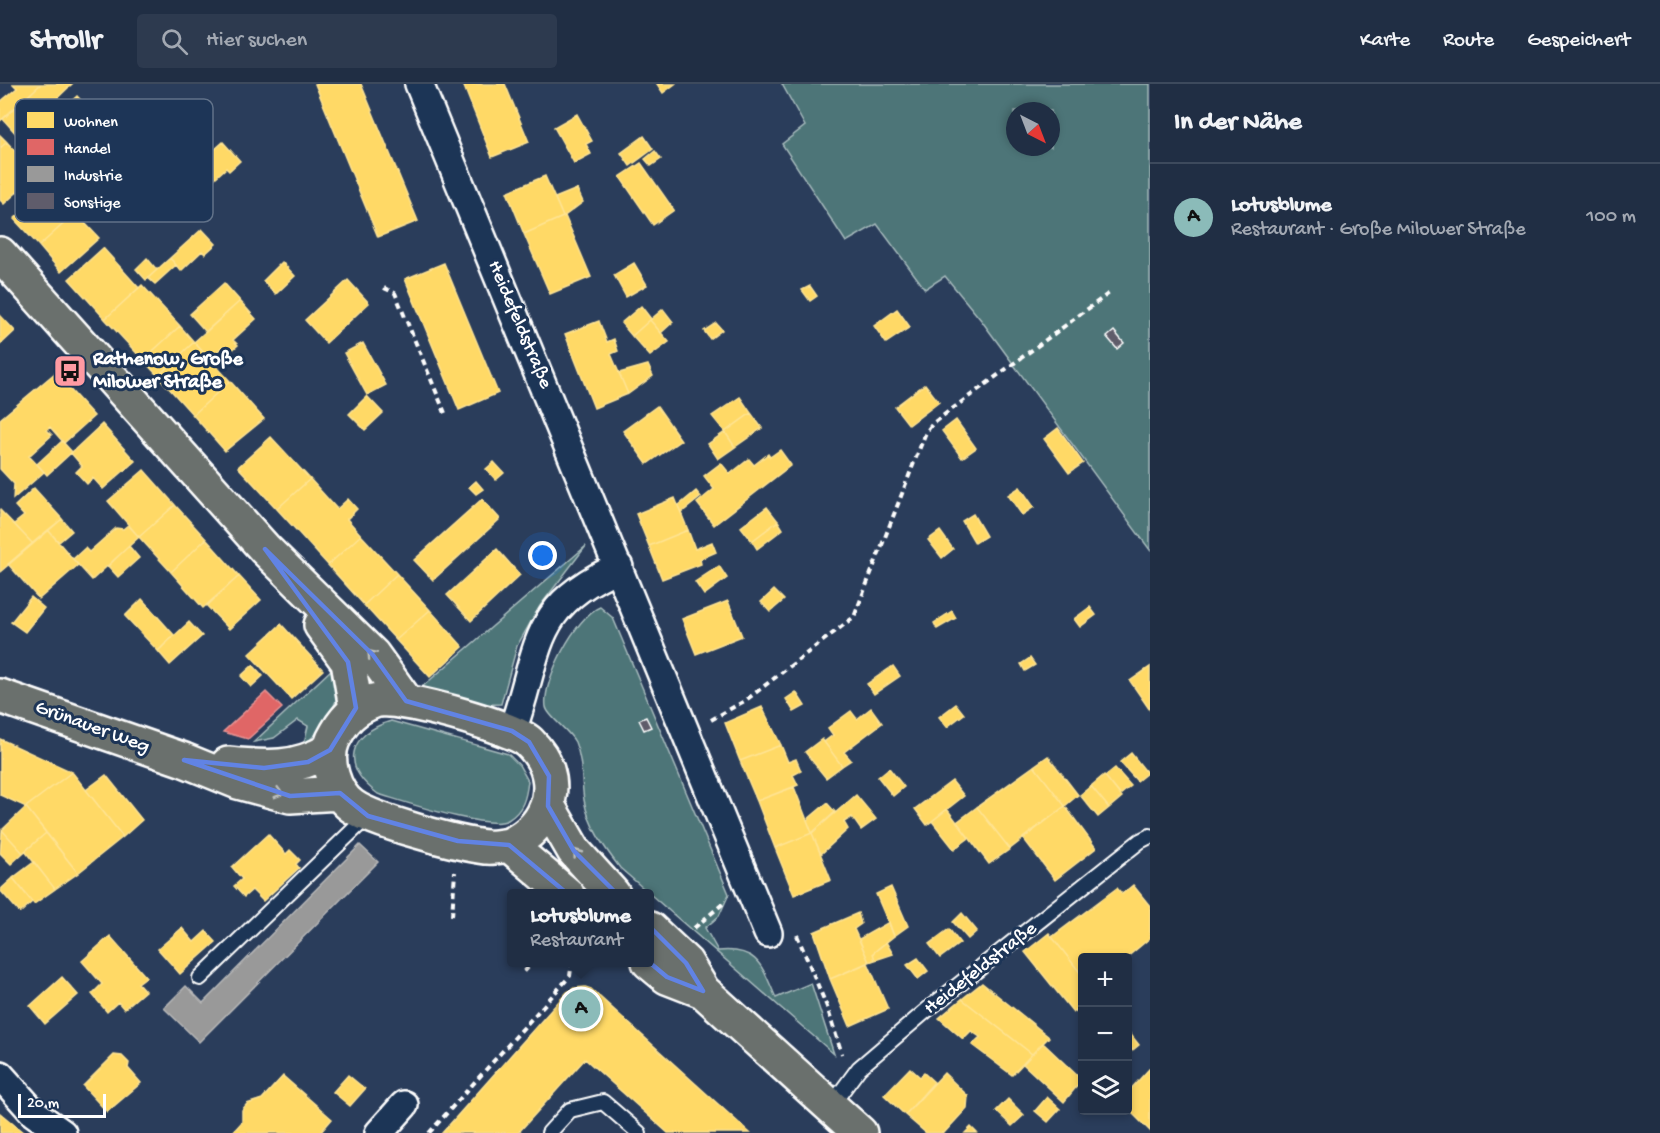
<!DOCTYPE html>
<html lang="de">
<meta charset="utf-8">
<style>
body{margin:0;font-family:"Gochi Hand",sans-serif;background:#2d3a4f;color:#f1f3f6}
.controls{position:absolute;right:18px;bottom:18px;display:grid;overflow:hidden;border-radius:6px;box-shadow:0 3px 9px #0003}
.controls button{width:54px;height:54px;display:grid;place-items:center;padding:0;border:0;border-bottom:2px solid #3d4a5d;background:#202e44;color:#f1f3f6;font:30px sans-serif}
.compass{position:absolute;left:1006px;top:18px;width:54px;height:54px;border-radius:50%;background:#202e44;box-shadow:0 3px 9px #0003;rotate:138deg}
.scale{position:absolute;left:18px;bottom:15px;width:88px;box-sizing:border-box;padding-left:6px;border:3px solid #fff;border-top:0;font-size:16px;line-height:21px;white-space:nowrap;color:#fff;-webkit-text-stroke:4px #1d3557;paint-order:stroke}
.you{position:absolute;left:543px;top:472px;width:21px;height:21px;margin:-15px;border:4px solid #fff;border-radius:50%;background:#1a73e8;box-shadow:0 0 0 9px #1a73e833}
.badge{display:grid;place-items:center;width:39px;height:39px;border-radius:50%;background:#8bbbb9;color:#111;font-size:20px;font-weight:700}
.pin{position:absolute;translate:-50% -50%;border:3px solid #fff;box-shadow:0 2px 6px #0006}
.popup{position:absolute;left:507px;top:805px;width:147px;height:78px;box-sizing:border-box;display:grid;place-content:center;border-radius:6px;background:#202e44;filter:drop-shadow(0 2px 4px #0005);font-size:20px;white-space:nowrap;color:#a2a8b2}
.popup b{font-size:22px;color:#f1f3f6}
.popup::after{content:'';position:absolute;left:50%;top:100%;margin-left:-12px;border:12px solid transparent;border-top-color:#202e44}
.list{margin:0;padding:0;list-style:none}
h2{display:flex;justify-content:space-between;align-items:center;height:78px;margin:0;padding:0 24px;font-size:26px}
h2 small{font-size:20px;font-weight:400;color:#a2a8b2}
.list li{display:grid;grid-template-columns:39px 1fr auto;gap:18px;align-items:center;box-sizing:border-box;height:108px;padding:0 24px;border-top:2px solid #3d4a5d}
.list b{display:block;font-size:22px;white-space:nowrap}
.list p{margin:0;font-size:20px;white-space:nowrap;color:#a2a8b2}
.list em{font-size:20px;font-style:normal;color:#a2a8b2}
.icon{flex:none;width:33px;height:33px;fill:none;stroke:currentColor;stroke-width:2;stroke-linecap:round;stroke-linejoin:round}
.map{position:relative;flex:none;width:1150px;height:1049px;overflow:hidden}
header{display:flex;align-items:center;gap:36px;box-sizing:border-box;height:84px;padding:0 30px;background:#202e44;border-bottom:2px solid #3d4a5d}
header strong{font-size:28px}
nav{display:flex;gap:33px;margin-inline-start:auto;font-size:21px}
.search{width:420px;height:54px;background:#2d3a4f;display:flex;align-items:center;gap:15px;box-sizing:border-box;padding:0 21px;border-radius:6px;color:#a2a8b2;font-size:22px}
main{display:flex}
aside{flex:1;background:#202e44}
.map>svg:first-child{display:block}
.green{fill:#4e7578;stroke:#a6babc;stroke-width:1.5;fill-rule:evenodd}
.homes{fill:#ffd966;stroke:#ffe494;stroke-width:1.5}
.shops{fill:#e06666;stroke:#e99494;stroke-width:1.5}
.industry{fill:#999;stroke:#b8b8b8;stroke-width:1.5}
.building{fill:#5f5c6b;stroke:#fff;stroke-width:1.5}
.lines{fill:none;stroke-linecap:round;stroke-linejoin:round}
.lane-casing{stroke:#fff;stroke-width:18}
.street-casing{stroke:#fff;stroke-width:32}
.primary-casing{stroke:#fff;stroke-width:38}
.path{stroke:#fff;stroke-width:4;stroke-dasharray:6 4.5;stroke-linecap:butt}
.lane{stroke:#1d3557;stroke-width:14}
.street{stroke:#1d3557;stroke-width:27}
.primary{stroke:#6a706d;stroke-width:33}
.oneway{stroke:#bcbfbd}
.marked{fill:none;stroke:#6183e4;stroke-width:4.5;stroke-linejoin:round}
.labels{text-anchor:middle;dominant-baseline:central;stroke-width:6;stroke-linejoin:round;paint-order:stroke}
.street-label{font-size:20px;fill:#fff;stroke:#1d3557}
.poi-label{font-size:20px;font-weight:bold;fill:#fff;stroke:#1d3557;text-anchor:start}
.key{fill:#1d3557;stroke:#617289;stroke-width:1.5}
.key-label{font-size:16px;fill:#fff}
</style>
<header>
<strong>Strollr</strong>
<div class="search"><svg class="icon" aria-label="search" viewBox="0 0 24 24"><circle cx="10" cy="10" r="6"/><path d="M15 15l6 6"/></svg>Hier suchen</div>
<nav><a>Karte</a><a>Route</a><a>Gespeichert</a></nav>
</header>
<main>
<div class="map">
<svg width="1150" height="1049" viewBox="0 0 1150 1049">
<rect width="100%" height="100%" fill="#2a3d5b"/>
<filter id="ink" filterUnits="userSpaceOnUse"><feTurbulence type="fractalNoise" baseFrequency=".0167" numOctaves="2"/><feDisplacementMap in="SourceGraphic" scale="12" xChannelSelector="R" yChannelSelector="G"/><feConvolveMatrix kernelMatrix="1 2 1 2 8 2 1 2 1" color-interpolation-filters="sRGB"/></filter>
<g filter="url(#ink)">
<path class="green" d="M782,0H1150V466L981,236L945,192L925,205L877,140L846,158L782,60L805,42ZM1015,27H1051V63H1015Z
M586,462L540,522L517,562L501,620L470,621L422,603Z
M600,523L613,534L729,810L719,832L705,844L718,867C758,863 762,882 776,914L811,899L834,970L620,784C604,763 589,743 584,716C581,696 583,677 575,658C569,646 548,633 546,623C542,597 576,532 600,523Z
M331,586C344,610 336,619 324,639C318,648 314,654 304,659L308,642L298,636L274,654L254,658Z
M391,637L508,670L519,681L528,697C526,714 523,727 508,736C490,747 402,717 378,710C340,682 348,650 391,637Z"/>
<path class="homes" d="M13,0H41L0,37V18L17,4Z
M41,0H72L18,52L3,35Z
M315,0H361L418,137L378,153Z
M463,0H505L529,58L492,73Z
M657,0H675L663,9Z
M77,12L105,42L72,73L44,42Z
M577,30L592,57L586,60L591,70L574,79L554,43Z
M0,51L7,58L0,64Z
M644,52L653,65L630,82L621,69Z
M7,58L36,91L4,120L0,116V64Z
M223,58L240,77L229,87L226,84L183,123L168,107Z
M189,61L202,76L143,129L130,114Z
M655,67L661,75L651,82L645,75Z
M641,79L674,126L653,141L620,93Z
M102,83L113,95L84,122L73,109Z
M545,92L563,133L524,150L507,108Z
M52,101L68,119L73,114L82,123L39,162L14,135Z
M577,105L583,118L563,133L555,114Z
M82,123L90,133L84,138L99,154L61,188L39,162Z
M565,132L591,193L550,210L524,150Z
M202,145L216,160L205,170L202,167L181,187L170,174Z
M103,164L139,204L105,235L69,195Z
M147,174L157,186L146,196L136,185Z
M170,174L176,181L155,200L148,194Z
M282,178L295,192L276,210L263,197Z
M444,179L498,309L459,326L405,195Z
M634,179L647,201L626,213L614,191Z
M348,196L369,219L326,259L305,236Z
M224,199L240,217L206,248L190,230Z
M142,201L180,242L143,276L105,235Z
M810,202L817,212L810,217L802,206Z
M240,217L256,235L233,256L238,261L229,269L223,262L209,275L194,258Z
M641,222L651,235L632,252L621,239Z
M663,225L673,238L661,249L650,236Z
M897,225L910,243L886,259L874,242Z
M0,231L15,247L0,261Z
M650,236L669,258L650,272L632,252Z
M599,237L607,258L614,255L618,267L611,270L628,310L594,324L565,250Z
M716,239L722,246L710,255L704,247Z
M180,242L194,258L158,292L143,276Z
M194,258L230,297L193,331L158,292Z
M363,259L386,301L367,311L344,269Z
M648,281L653,292L628,310L619,289Z
M55,289L94,332L64,359L50,343L47,346L52,351L29,372L44,388L13,415L14,400L0,385V335Z
M230,297L264,335L225,367L193,331Z
M925,300L939,318L909,341L895,323Z
M367,312L383,329L365,346L349,330Z
M740,313L751,329L725,348L712,332Z
M657,322L681,356L647,380L623,347Z
M751,329L762,344L735,363L725,348Z
M956,336L976,364L962,374L942,347Z
M102,340L135,377L103,405L93,394L87,400L76,388L82,382L71,369Z
M1058,344L1083,379L1069,389L1044,355Z
M725,348L735,363L718,375L708,360Z
M271,353L310,395L277,425L238,383Z
M62,357L72,368L47,391L37,380Z
M780,366L791,381L714,441L697,419L714,405L704,392L721,379L730,390L749,375L754,381L768,370L770,373Z
M494,378L504,389L496,396L486,385Z
M144,386L175,421L139,453L108,417Z
M310,395L337,425L348,415L357,425L347,435L361,451L328,481L277,425Z
M476,397L483,405L476,410L469,403Z
M1020,403L1034,423L1022,431L1008,411Z
M34,404L62,435L33,460L14,440L24,432L15,422Z
M696,407L701,413L681,429L678,422Z
M675,414L688,446L649,462L636,430Z
M482,415L500,435L433,496L414,476Z
M175,421L206,455L171,488L139,453Z
M767,423L778,437L752,457L741,443Z
M0,426L33,460L0,488Z
M973,430L986,452L975,459L962,437Z
M62,435L72,447L59,458L48,446Z
M778,437L783,445L757,465L752,457Z
M128,441L139,453L92,496L73,475L85,464L89,468L116,444L123,445Z
M48,446L78,481L39,515L8,480Z
M688,446L695,465L712,458L716,468L700,475L701,480L662,495L649,462Z
M940,447L953,465L942,474L928,456Z
M361,451L397,490L364,521L328,481Z
M206,455L239,492L203,524L171,488Z
M129,462L139,474L118,493L108,482Z
M497,465L520,491L471,537L447,511Z
M719,482L727,494L704,511L695,498Z
M397,490L430,526L396,556L364,521Z
M239,492L261,516L229,545L207,522Z
M774,506L784,516L770,528L761,518Z
M31,513L44,524L25,548L11,538Z
M142,515L174,551L158,567L125,532Z
M728,517L742,552L696,570L682,535Z
M1090,523L1096,531L1080,543L1074,535Z
M430,526L463,563L430,593L396,556Z
M952,527L956,534L937,545L934,539Z
M189,538L202,552L170,581L158,567Z
M281,540L323,586L291,615L249,570Z
M1030,574L1035,581L1025,587L1021,580Z
M253,581L263,592L251,603L241,592Z
M893,582L900,592L874,610L867,600Z
M1150,583V626L1130,597Z
M796,608L805,622L794,628L786,615Z
M956,620L964,630L947,643L939,633Z
M762,623L781,661L740,677L725,639Z
M871,624L882,639L844,668L851,676L842,682L824,658L833,651L828,644L851,627L857,635Z
M0,655L72,688L26,723L0,711Z
M822,655L842,682L826,694L805,668Z
M781,661L788,678L796,675L801,687L793,691L798,701L757,717L740,677Z
M1131,669L1147,689L1137,697L1120,678Z
M1048,672L1078,711L1065,722L1034,682Z
M1034,682L1065,722L1010,765L977,723Z
M889,684L904,703L893,712L878,693Z
M1115,684L1131,702L1120,711L1105,692Z
M72,688L123,753L78,789L26,723Z
M106,691L142,736L123,753L86,706Z
M1104,691L1122,713L1109,724L1091,702Z
M952,697L964,712L927,741L915,725Z
M1091,702L1109,724L1098,733L1080,711Z
M794,703L812,749L775,764L757,717Z
M856,711L876,735L861,746L852,733L844,738L848,745L821,770L812,749Z
M827,719L835,728L812,749L807,736Z
M1065,722L1096,764L1055,796L1023,754Z
M26,723L46,749L23,769L2,746Z
M977,723L1010,765L989,780L957,738Z
M947,725L969,754L954,765L932,737Z
M2,746L23,769L11,780L0,769Z
M46,749L78,789L55,805L25,767Z
M812,749L831,796L794,811L775,764Z
M268,750L286,770L290,766L300,776L296,780L299,784L263,817L252,806L244,813L234,802L242,795L232,783Z
M34,778L55,805L34,820L13,794Z
M13,794L32,818L20,829L0,806Z
M1133,801L1150,822V854L1126,874H1082V891L1052,853L1117,804L1122,810Z
M891,803L908,842L894,852L876,810Z
M858,829L861,840L854,845L869,878L830,895L814,848Z
M962,829L977,847L968,855L953,838Z
M889,838L894,852L873,869L875,876L869,878L859,855Z
M182,844L194,858L206,847L216,858L180,890L158,865Z
M949,845L960,859L940,874L929,860Z
M1049,849L1082,891V920L1073,928L1025,868Z
M110,852L146,893L138,899L145,907L124,925L118,918L107,928L92,910L102,900L82,877Z
M886,858L893,870L875,876L873,869Z
M918,874L928,887L918,895L907,881Z
M868,879L888,925L850,942L830,895Z
M62,893L78,911L45,940L30,922Z
M982,899L1049,953L1032,970L962,915Z
M585,903L591,905L750,1049H668L585,975L518,1049H442L567,908L574,904Z
M962,915L1032,970L1012,991L972,961L980,953L971,947L963,955L939,934Z
M1082,920V935L1075,926Z
M1128,947L1139,961L1128,970Z
M1043,959L1082,996L1064,1018L1023,980Z
M114,971L122,972L129,979L128,984L141,999L107,1028L83,1002Z
M910,984L920,993L924,989L934,998L905,1031L884,1011Z
M1150,984V1047L1128,1025V1008Z
M944,989L968,1012L967,1024L944,1049H926L905,1031Z
M348,991L365,1005L350,1022L333,1008Z
M283,992L332,1035L320,1049H232L242,1038V1026L247,1020L262,1015Z
M1047,1013L1060,1025L1048,1038L1035,1027Z
M1008,1015L1024,1031L1012,1042L996,1027Z
M0,1029L24,1049H0Z
M971,1043L977,1049H965Z"/>
<path class="shops" d="M266,608L282,624L248,655L223,648Z"/>
<path class="industry" d="M360,761L378,778L199,958L164,924L186,902L203,919Z"/>
<path class="building" d="M1114,247L1124,259L1117,265L1107,253Z
M646,633L651,643L644,646L639,636Z"/>
<g class="lines">
<defs>
<path id="lane" d="M200,894L368,732
M831,1022L859,984L927,926L1140,757L1150,752
M549,1049L570,1026L603,1018L639,1049"/>
<path id="street" d="M419,0L768,849
M512,647C541,566 529,522 619,483
M0,991L34,1029L62,1049
M379,1049L404,1021"/>
<path id="primary" d="M0,170L265,465L373,571L406,617
M321,541L348,578L356,624
M0,612L184,676L238,698L290,712L340,709
M228,680C268,684 294,686 330,666
M548,722L574,767L613,810
M509,761C552,742 565,693 529,658C513,643 395,609 374,617C353,625 343,636 333,656C324,677 334,709 352,722C373,737 459,760 486,763C493,764 502,762 509,761L567,810
M650,845L686,879L703,907L860,1049
M649,878L667,893L703,907"/>
</defs>
<use href="#lane" class="lane-casing"/>
<use href="#street" class="street-casing"/>
<use href="#primary" class="primary-casing"/>
<path class="path" d="M384,204L395,209L445,329
M711,636L746,616L854,533L926,348L933,339L1112,207
M452,832L455,788
M694,844L725,818
M797,851L827,923L842,970
M524,888L533,878
M429,1049L570,892L572,878"/>
<use href="#lane" class="lane"/>
<use href="#street" class="street"/>
<use href="#primary" class="primary"/>
</g>
<defs><path id="oneway-chevron" d="M-2-3.5L2.5 0L-2 3.5" fill="none" stroke-width="1.6" stroke-linecap="round" stroke-linejoin="round" transform="scale(1.5)"/></defs>
<g class="oneway">
<use href="#oneway-chevron" transform="translate(371 570) rotate(-132)"/>
<use href="#oneway-chevron" transform="translate(279 709) rotate(16)"/>
<use href="#oneway-chevron" transform="translate(577 769) rotate(-127)"/>
</g>
</g>
<path class="marked" d="M265,465L373,571L406,617L512,647L529,658L549,692L548,722L574,767L686,879L703,907L667,893L509,761L458,757L368,732L340,709L290,712L184,676L264,684L308,678L330,666L356,624L348,578Z"/>
<defs>
<symbol id="bus-square" viewBox="-11 -11 22 22"><rect x="-9" y="-9" width="18" height="18" rx="4" fill="#ff9aa2" stroke="#1d3557"/><path d="M-5-6H5V4H4V6H2V4H-2V6H-4V4H-5ZM-3.5-4V0h7V-4ZM-3.5 1.2v1.5H-2V1.2ZM2 1.2v1.5H3.5V1.2Z" fill="#111"/></symbol>
</defs>
<g fill-rule="evenodd">
<use href="#bus-square" x="51" y="268" width="38" height="38"/>
</g>
<g class="labels">
<g class="street-label">
<text transform="translate(519 241) rotate(67)">Heidefeldstraße</text>
<text transform="translate(92 644) rotate(20)">Grünauer Weg</text>
<text transform="translate(981 885) rotate(-38)">Heidefeldstraße</text>
</g>
<g class="poi-label">
<text x="93" y="276">Rathenow, Große<tspan x="93" dy="23">Milower Straße</tspan></text>
</g>
</g>
<rect x="15" y="15" width="198" height="123" rx="9" class="key"/>
<rect x="27" y="28" width="27" height="16" fill="#ffd966"/>
<rect x="27" y="55" width="27" height="16" fill="#e06666"/>
<rect x="27" y="82" width="27" height="16" fill="#999"/>
<rect x="27" y="109" width="27" height="16" fill="#5f5c6b"/>
<g class="key-label">
<text x="64" y="42">Wohnen</text>
<text x="64" y="69">Handel</text>
<text x="64" y="96">Industrie</text>
<text x="64" y="123">Sonstige</text>
</g>
</svg>
<div class="controls">
<button>+</button>
<button>−</button>
<button><svg class="icon" aria-label="layers" viewBox="0 0 24 24"><path d="M12 4l9 5-9 5-9-5zM3 14l9 5 9-5"/></svg></button>
</div>
<svg class="compass" viewBox="-18 -18 36 36"><path d="M0-13l5 13h-10z" fill="#e53935"/><path d="M0 13l5-13h-10z" fill="#a2a8b2"/></svg>
<div class="scale">20 m</div>
<div class="you"></div>
<div class="pin badge" style="left:581px;top:925px">A</div>
<div class="popup"><b>Lotusblume</b>Restaurant</div>
</div>
<aside>
<h2>In der Nähe<small></small></h2>
<ul class="list">
<li><span class="badge">A</span><div><b>Lotusblume</b><p>Restaurant · Große Milower Straße</p></div><em>100 m</em></li>
</ul>
</aside>
</main>
